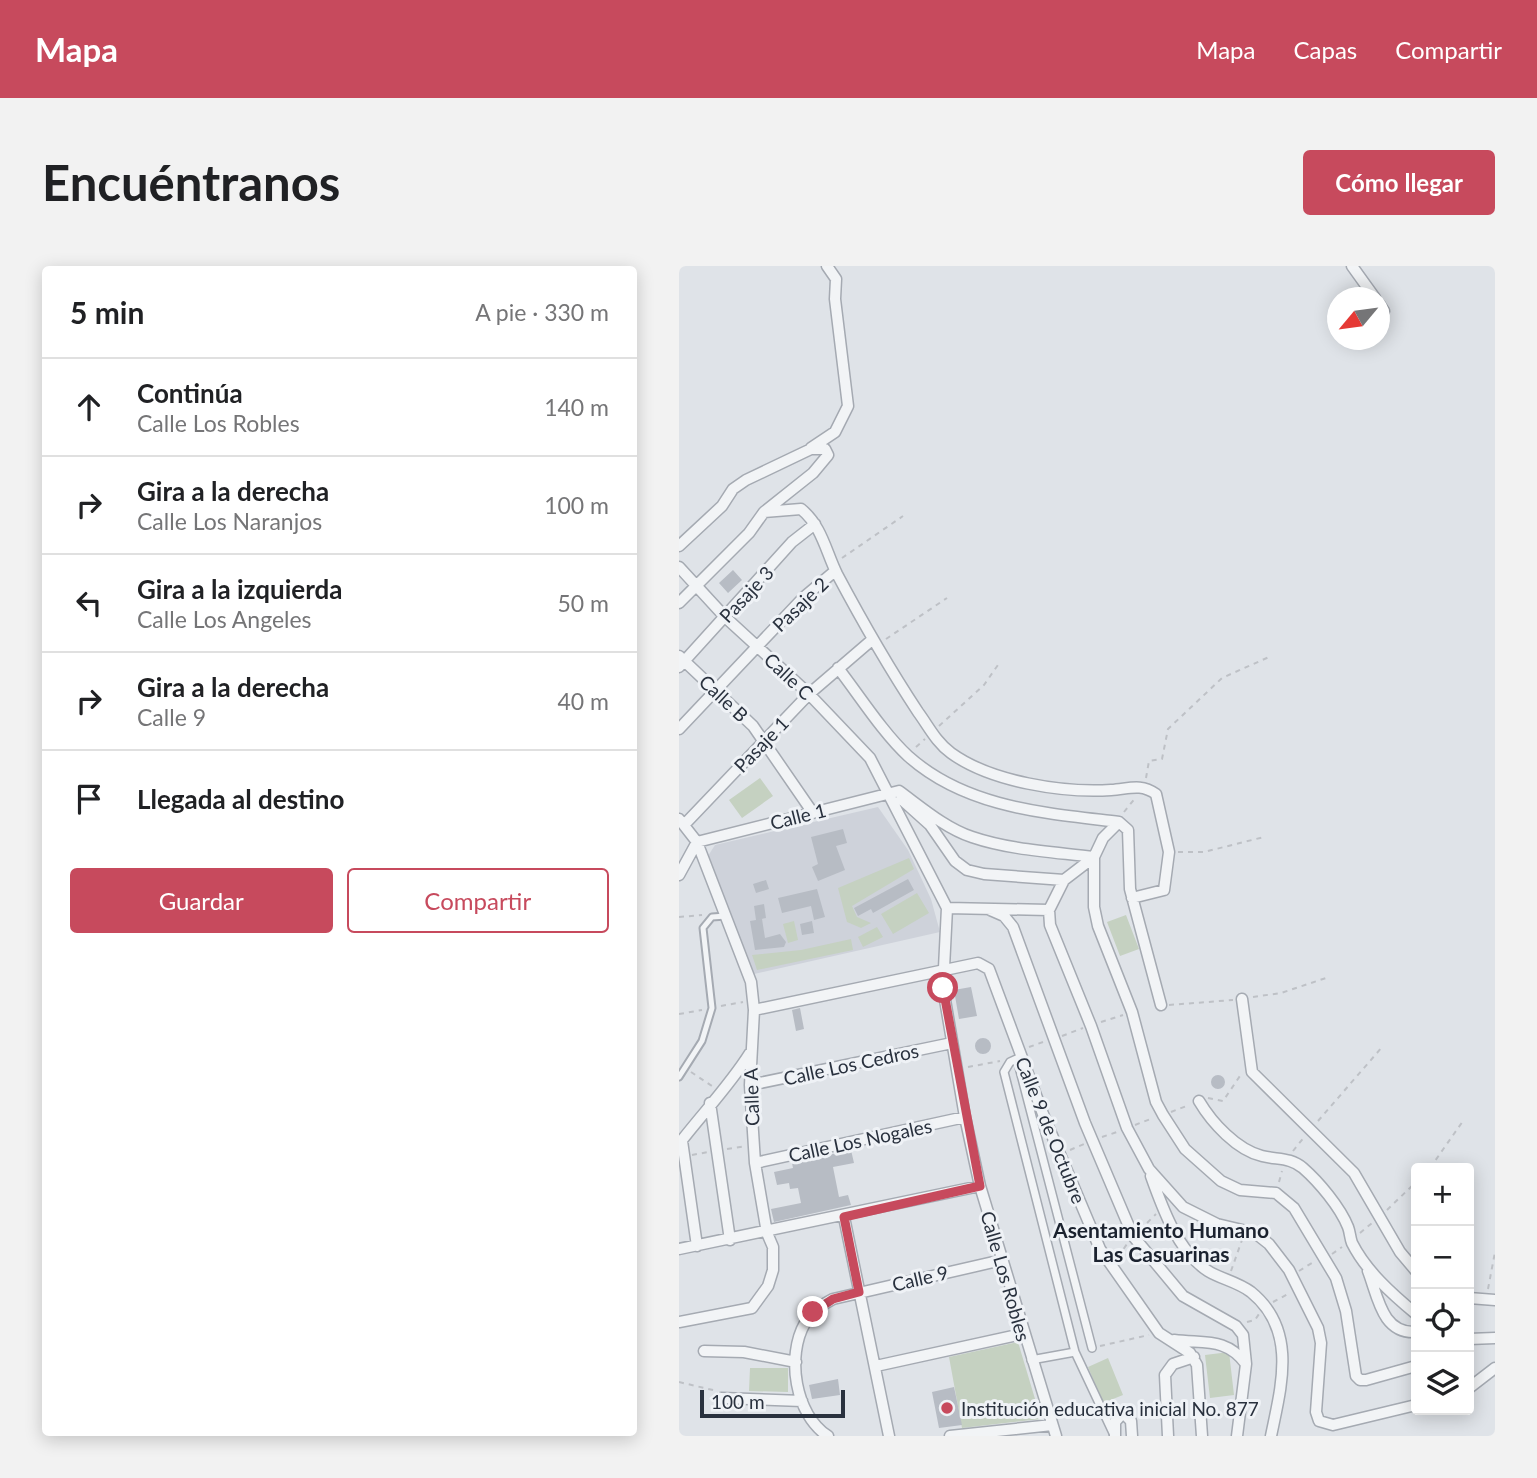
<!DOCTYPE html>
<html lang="es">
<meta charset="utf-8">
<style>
body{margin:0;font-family:Lato,sans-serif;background:#f2f2f2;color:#202124}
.controls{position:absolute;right:21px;bottom:21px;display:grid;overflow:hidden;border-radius:7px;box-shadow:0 4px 18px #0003}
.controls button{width:63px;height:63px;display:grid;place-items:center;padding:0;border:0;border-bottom:2px solid #e0e0e0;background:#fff;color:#202124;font:35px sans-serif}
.compass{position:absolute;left:648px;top:21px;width:63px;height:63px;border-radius:50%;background:#fff;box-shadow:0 4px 18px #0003;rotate:241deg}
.scale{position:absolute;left:21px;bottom:18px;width:145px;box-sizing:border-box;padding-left:7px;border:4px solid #29313e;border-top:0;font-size:19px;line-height:24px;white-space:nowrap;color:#29313e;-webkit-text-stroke:5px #eff2f6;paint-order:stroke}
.stop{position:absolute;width:21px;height:21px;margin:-16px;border:5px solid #c74a5d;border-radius:50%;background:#fff}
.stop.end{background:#c74a5d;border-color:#fff;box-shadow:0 2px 7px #0008}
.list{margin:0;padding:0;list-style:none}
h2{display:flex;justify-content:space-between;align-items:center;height:91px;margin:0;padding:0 28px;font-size:30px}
h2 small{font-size:23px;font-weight:400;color:#757577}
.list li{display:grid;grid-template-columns:46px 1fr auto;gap:21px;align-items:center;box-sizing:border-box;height:98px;padding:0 28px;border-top:2px solid #e0e0e0}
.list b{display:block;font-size:26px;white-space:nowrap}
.list p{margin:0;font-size:23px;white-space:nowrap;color:#757577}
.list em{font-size:23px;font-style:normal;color:#757577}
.actions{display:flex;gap:14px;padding:21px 28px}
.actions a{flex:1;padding:16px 0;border:2px solid #c74a5d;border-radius:7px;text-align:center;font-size:24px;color:#c74a5d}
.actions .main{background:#c74a5d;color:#fff}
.icon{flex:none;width:38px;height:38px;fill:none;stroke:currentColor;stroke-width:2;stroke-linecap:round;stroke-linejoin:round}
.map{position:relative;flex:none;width:816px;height:1170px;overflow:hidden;border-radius:7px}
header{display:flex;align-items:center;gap:42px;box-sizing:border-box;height:98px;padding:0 35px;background:#c74a5d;color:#fff}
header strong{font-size:33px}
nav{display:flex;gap:38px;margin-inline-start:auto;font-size:24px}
.intro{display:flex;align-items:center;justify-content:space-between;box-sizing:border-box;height:168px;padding:0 42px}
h1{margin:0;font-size:49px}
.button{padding:18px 32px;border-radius:7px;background:#c74a5d;color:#fff;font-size:24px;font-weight:700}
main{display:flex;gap:42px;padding:0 42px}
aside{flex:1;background:#fff;border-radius:7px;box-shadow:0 4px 18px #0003}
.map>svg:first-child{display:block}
.built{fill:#ced2da}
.green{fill:#c5d1c1}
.building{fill:#b7bcc4}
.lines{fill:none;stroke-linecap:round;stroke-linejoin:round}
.service-casing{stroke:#a5aab2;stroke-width:9}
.pedestrian-casing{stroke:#a5aab2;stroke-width:10}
.minor-casing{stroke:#a5aab2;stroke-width:13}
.path{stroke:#bec1c6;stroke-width:2;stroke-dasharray:5 5;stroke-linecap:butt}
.service{stroke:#f2f4f6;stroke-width:5}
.pedestrian{stroke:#f2f4f6;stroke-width:7}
.minor{stroke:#f2f4f6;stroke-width:10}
.route{stroke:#c74a5d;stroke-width:9}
.poi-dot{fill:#c74a5d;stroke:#eff2f6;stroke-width:2.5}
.labels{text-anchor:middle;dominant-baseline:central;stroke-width:6;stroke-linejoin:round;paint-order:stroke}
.street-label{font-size:19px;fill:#29313e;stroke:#eff2f6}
.poi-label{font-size:19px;fill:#29313e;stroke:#eff2f6;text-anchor:start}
.neighbourhood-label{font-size:21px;font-weight:bold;fill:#1b222f;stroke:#eff2f6}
</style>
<header>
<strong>Mapa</strong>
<nav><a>Mapa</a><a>Capas</a><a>Compartir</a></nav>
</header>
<div class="intro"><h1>Encuéntranos</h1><a class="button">Cómo llegar</a></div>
<main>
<aside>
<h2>5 min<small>A pie · 330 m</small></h2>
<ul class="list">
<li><svg class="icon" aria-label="ahead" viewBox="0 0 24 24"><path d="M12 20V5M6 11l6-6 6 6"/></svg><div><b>Continúa</b><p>Calle Los Robles</p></div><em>140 m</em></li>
<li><svg class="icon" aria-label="right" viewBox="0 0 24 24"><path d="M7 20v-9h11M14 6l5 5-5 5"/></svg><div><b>Gira a la derecha</b><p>Calle Los Naranjos</p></div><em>100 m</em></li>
<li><svg class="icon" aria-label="left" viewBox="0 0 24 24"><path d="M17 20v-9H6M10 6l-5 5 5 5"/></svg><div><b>Gira a la izquierda</b><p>Calle Los Angeles</p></div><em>50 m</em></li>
<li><svg class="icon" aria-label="right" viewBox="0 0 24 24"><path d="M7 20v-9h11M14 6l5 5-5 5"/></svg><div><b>Gira a la derecha</b><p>Calle 9</p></div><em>40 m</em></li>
<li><svg class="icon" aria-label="arrive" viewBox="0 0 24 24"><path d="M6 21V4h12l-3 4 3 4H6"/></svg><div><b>Llegada al destino</b></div></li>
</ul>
<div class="actions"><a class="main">Guardar</a><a>Compartir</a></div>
</aside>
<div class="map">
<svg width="816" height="1170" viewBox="0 0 816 1170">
<rect width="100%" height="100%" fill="#dfe3e8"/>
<path class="built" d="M199,541L229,584L252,633L261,666L75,708L29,590L36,579Z"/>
<path class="green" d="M81,512L94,530L63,552L50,534Z
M230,592L235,603L173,640L178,651L192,657L182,662L168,656L159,622Z
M238,627L250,647L214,668L202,648Z
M447,649L460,683L441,690L428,656Z
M115,655L119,674L109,677L104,658Z
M198,661L204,671L184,681L179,671Z
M172,673L174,684L78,704L73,689L122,684Z
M339,1076L362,1153L283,1162L270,1091Z
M550,1086L555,1129L531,1132L526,1089Z
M429,1092L444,1129L424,1137L409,1101Z
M71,1102H109V1126L70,1125Z"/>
<path class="building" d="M54,304L63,314L49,327L40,317Z
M164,563L168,577L157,580L166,604L139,615L133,601L139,598L132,571Z
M229,613L235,624L194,647L192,643L179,650L175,642Z
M87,614L90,623L77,627L74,618Z
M138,623L146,651L135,654L132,640L103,647L99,632Z
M85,638L87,652L77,654L75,640Z
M83,653L86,672L101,668L107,676L105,681L76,684L71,655Z
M133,655L135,667L123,669L121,658Z
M292,721L298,750L280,753L275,724Z
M121,742L125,763L117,765L113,744Z
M296 780a8 8 0 1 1 16 0a8 8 0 1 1-16 0Z
M532 816a7 7 0 1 1 14 0a7 7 0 1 1-14 0Z
M172,884L175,897L154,901L160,931L169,929L172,939L95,956L92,943L122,937L119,922L111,923L110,917L98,919L95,906L114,902L113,897Z
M159,1113L161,1129L133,1133L130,1119Z
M275,1121L283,1159L260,1162L253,1126Z"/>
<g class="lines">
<defs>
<path id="service" d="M0,811L23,775L33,742L24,662L33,651L47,650"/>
<path id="pedestrian" d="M342,791L331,796L325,806L396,1086L435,1169
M338,793L413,1082
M352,1094L396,1086"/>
<path id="minor" d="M673,0L696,32
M701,39L705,45
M132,182L156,166L169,140L156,33L157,13L148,0
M0,280L43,240L54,223L67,214L132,183H146L149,189L134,207L85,246
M0,301L46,351L130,428L191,492L268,642L264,722L286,851L301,920L377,1170
M0,337L70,267L85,246L122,243C143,260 147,286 158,308C183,355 210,402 239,446C250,461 257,476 272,487C312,516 384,527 432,524C450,523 461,517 477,528L490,586L485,624L453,632
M0,390L74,460L134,547
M0,401L113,276L136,258
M159,402C180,429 204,467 229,490C287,542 366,547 440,556
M0,463L125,331L156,305
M222,533L251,559L276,595L288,604L305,608L385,614
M0,553L18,576L72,716L75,744L71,819L76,897L88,967L94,981V1004L89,1020L73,1042L0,1056
M5,559L130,428L194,373
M0,609L18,576L220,525C242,541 266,562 293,571C331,584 375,586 415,591V641L419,660L453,746L477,836L484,849L506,883L542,915L561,924L597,927L615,942L657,1012L667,1045L677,1110L681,1114H687L737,1100
M268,642L370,644
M309,643L325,650L334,661L406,857L454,970L504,1030L557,1060L564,1069L567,1098
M563,733L573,806L675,907L721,986L737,1005
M482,739L451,623L449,564L440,556L424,572L415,591L385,614L370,644L371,659L412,760L448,862L470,903L504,941L538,958L576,967L590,978L610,1004L639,1062L642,1077L637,1146L640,1155L654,1159L737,1139
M75,744L299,697L310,703L364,848L421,983L480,1067L511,1087L518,1099L523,1170
M71,819L273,777
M520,835C533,857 558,884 583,890C598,894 611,891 624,902C640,916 661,941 669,961C671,966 671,972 673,977C687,1005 713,1028 737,1048
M31,837L51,974
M3,875L18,980
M0,878C23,848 51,819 71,787
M76,897L286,851
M472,910C483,941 499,986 529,1005C542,1013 559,1016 572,1026C619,1064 602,1121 592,1170
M165,951L210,1170
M0,983L301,920
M689,1005C699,1031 703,1068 737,1066
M790,1032L816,1034
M790,1073L816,1072
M495,1074C525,1078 547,1071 567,1098L558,1170
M25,1085L65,1086L117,1096
M197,1100L343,1068
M790,1122L816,1102
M42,1132L123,1135
M149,1170C116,1149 107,1090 126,1057C132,1045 143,1039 154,1033L323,994
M271,1170L373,1159
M436,1170V1156L444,1147L452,1155L453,1170
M489,1170L486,1109L494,1098L515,1091"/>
</defs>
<use href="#service" class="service-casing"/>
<use href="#pedestrian" class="pedestrian-casing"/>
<use href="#minor" class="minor-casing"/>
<path class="path" d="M163,292L224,250
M207,373L268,332
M260,460L305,419L321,396
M237,481L246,473
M467,512L470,495L483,493L489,463L543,412L590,391
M445,546L457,531
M499,586H525L585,571
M0,651L23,649
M574,731L602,727L647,712
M490,739L554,734
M42,740L64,736
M0,748L23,744
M422,756L444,749
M383,770L404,762
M350,781L364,776
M289,801L321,795
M12,806L33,820
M529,832L544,835L563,807
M492,846L510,839
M639,855L704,780
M456,859L474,852
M423,871L438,866
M48,883L67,880
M391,884L405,878
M614,885L626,870
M13,889L29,886
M751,902L784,855
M600,916L603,905
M708,944L737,916
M461,964L477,948
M681,967L693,957
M653,988L663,981
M439,991L448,978
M552,1005L563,974
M620,1005L636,995
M809,1023L816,986
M594,1036L611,1027
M568,1056L576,1054L580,1048
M421,1080L470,1069
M0,1116L38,1125"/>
<use href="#service" class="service"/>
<use href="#pedestrian" class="pedestrian"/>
<use href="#minor" class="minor"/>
</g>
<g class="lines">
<path class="route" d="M134,1046L154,1033L180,1026L165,951L301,920L264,722"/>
</g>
<circle class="poi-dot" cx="268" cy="1142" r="7"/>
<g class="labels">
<g class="street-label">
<text transform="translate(67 328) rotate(-47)">Pasaje 3</text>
<text transform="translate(121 338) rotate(-44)">Pasaje 2</text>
<text transform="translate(110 410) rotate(43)">Calle C</text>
<text transform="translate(45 432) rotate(43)">Calle B</text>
<text transform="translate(82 478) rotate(-46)">Pasaje 1</text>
<text transform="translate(119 550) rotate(-14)">Calle 1</text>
<text transform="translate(172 798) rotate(-12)">Calle Los Cedros</text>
<text transform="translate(72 831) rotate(-92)">Calle A</text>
<text transform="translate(372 864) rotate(68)">Calle 9 de Octubre</text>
<text transform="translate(181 874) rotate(-12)">Calle Los Nogales</text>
<text transform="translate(327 1010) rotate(74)">Calle Los Robles</text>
<text transform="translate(241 1012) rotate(-13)">Calle 9</text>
</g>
<g class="poi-label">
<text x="282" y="1142">Institución educativa inicial No. 877</text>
</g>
<g class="neighbourhood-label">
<text x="482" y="963">Asentamiento Humano<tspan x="482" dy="24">Las Casuarinas</tspan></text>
</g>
</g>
</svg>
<div class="controls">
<button>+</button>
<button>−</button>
<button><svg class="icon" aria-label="locate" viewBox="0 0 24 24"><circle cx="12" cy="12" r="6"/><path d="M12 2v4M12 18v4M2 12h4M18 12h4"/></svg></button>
<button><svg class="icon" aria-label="layers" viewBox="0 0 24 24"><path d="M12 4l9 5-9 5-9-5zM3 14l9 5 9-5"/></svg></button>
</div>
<svg class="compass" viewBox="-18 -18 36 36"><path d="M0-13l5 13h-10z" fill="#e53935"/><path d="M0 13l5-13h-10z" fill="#757577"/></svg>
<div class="scale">100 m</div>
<div class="stop" style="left:264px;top:722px"></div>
<div class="stop end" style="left:134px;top:1046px"></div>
</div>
</main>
